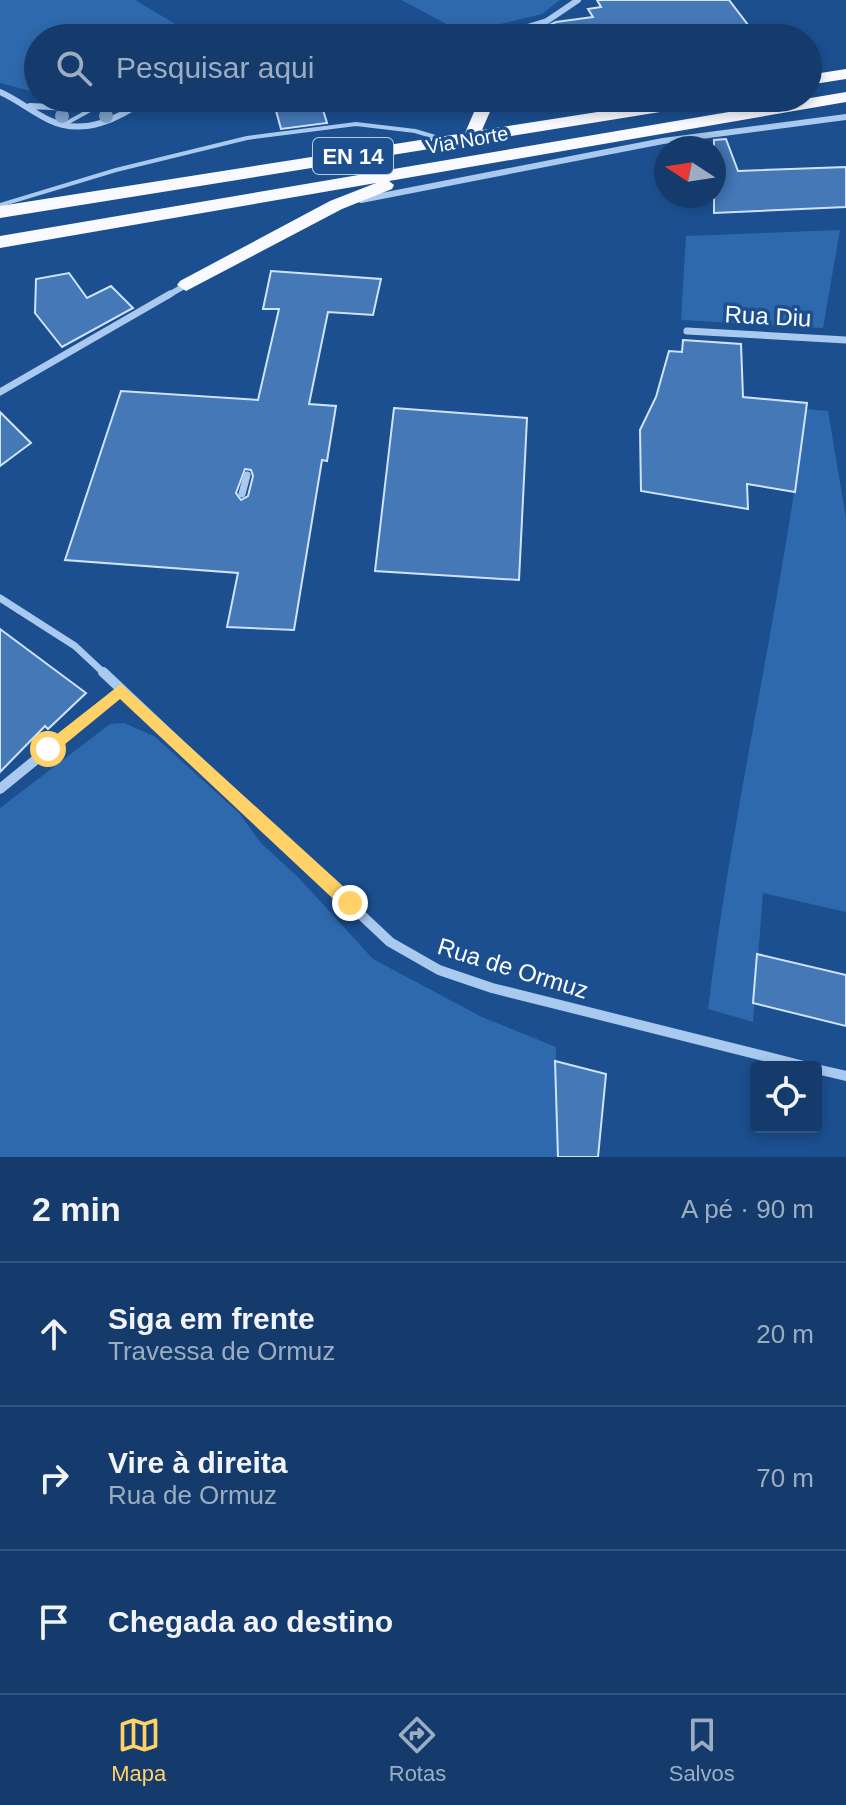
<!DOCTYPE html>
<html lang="pt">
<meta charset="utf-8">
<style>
body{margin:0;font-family:Helvetica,sans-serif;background:#1d4271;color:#f1f3f6}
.controls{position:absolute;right:24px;bottom:24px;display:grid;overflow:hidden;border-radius:8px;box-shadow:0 4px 12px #0003}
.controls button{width:72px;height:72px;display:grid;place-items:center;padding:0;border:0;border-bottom:2px solid #33557e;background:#143b6b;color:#f1f3f6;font:40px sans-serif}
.compass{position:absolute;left:654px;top:136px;width:72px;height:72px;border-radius:50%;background:#143b6b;box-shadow:0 4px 12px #0003;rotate:282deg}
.stop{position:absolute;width:24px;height:24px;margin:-18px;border:6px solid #ffd166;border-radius:50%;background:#fff}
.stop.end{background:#ffd166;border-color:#fff;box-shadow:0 2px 8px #0008}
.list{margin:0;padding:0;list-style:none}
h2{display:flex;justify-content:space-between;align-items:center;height:104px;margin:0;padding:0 32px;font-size:34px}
h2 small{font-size:26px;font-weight:400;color:#9dadc1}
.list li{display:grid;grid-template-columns:52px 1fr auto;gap:24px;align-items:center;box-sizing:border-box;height:144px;padding:0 32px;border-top:2px solid #33557e}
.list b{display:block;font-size:30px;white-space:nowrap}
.list p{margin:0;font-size:26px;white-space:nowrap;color:#9dadc1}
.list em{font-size:26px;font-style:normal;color:#9dadc1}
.icon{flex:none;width:44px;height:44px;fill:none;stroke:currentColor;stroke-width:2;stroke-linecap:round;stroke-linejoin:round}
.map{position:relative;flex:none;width:846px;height:1157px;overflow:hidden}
.search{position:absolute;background:#143b6b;box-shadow:0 4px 12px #0003;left:24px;right:24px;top:24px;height:88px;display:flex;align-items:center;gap:20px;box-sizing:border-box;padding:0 28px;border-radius:44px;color:#9dadc1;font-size:30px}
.sheet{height:536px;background:#143b6b}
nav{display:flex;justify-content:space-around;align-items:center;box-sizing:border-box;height:112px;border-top:2px solid #33557e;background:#143b6b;font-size:22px;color:#9dadc1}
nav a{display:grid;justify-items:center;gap:4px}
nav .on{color:#ffd166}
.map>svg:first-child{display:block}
.green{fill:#2e69ad}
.building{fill:#4478b7;stroke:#cfe3fa;stroke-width:2;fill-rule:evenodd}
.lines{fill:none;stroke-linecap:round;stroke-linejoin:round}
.service{stroke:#a9c9ee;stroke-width:4}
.minor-far2{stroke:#a9c9ee;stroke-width:6}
.minor-far1{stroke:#a9c9ee;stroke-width:7}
.minor{stroke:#a9c9ee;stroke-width:10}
.trunk{fill:#f8faff;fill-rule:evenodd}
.tree{fill:#7ea0ca}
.route{fill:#ffd166}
.labels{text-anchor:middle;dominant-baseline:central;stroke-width:7;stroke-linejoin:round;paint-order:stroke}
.far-street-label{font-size:20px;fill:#fff;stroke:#1b4f8f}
.shield{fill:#1b4f8f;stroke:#bbcadd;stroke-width:2}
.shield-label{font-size:22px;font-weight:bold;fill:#fff}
.street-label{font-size:24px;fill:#fff;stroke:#1b4f8f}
</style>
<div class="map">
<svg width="846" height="1157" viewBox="0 0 846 1157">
<rect width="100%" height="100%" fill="#1b4f8f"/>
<path class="green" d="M0,0H135L199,38H38V93L0,83Z
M401,0H560L542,14L464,33Z
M840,230L823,328L681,320L686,236Z
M806,409L828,411L846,518V912L763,893L753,1022L708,1009C733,807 780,610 806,409Z
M124,723L154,736L239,813L261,843L298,877L373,959L482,1017L556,1047L558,1157H0V808L110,724Z"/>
<path class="building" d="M597,0H729L758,38H539L538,30L556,22L593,17L588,9L601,7Z
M320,100L327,123L281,129L275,107Z
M726,139L738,171L846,167V207L714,213V140Z
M271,271L381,279L373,315L328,312L309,404L336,406L327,461L322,460L294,630L227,627L238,573L65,560L121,391L258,400L279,309H263ZM245,469L251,470L253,476L248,496L241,500L236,493Z
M69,273L87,298L111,286L133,308L62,347L35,313L36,279Z
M683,340L741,344L743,397L807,403L795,492L747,484L748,509L641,491L640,430L656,397L669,351L682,352Z
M394,408L527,418L519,580L375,571Z
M0,412L31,443L0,466Z
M0,629L86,693L48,729L45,726L0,772Z
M757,954L846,975V1026L753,1003Z
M555,1061L606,1074L598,1157H558Z"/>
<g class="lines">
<path class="service" d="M65,124L92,109
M0,205L116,170L247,138L356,124L415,131L445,140"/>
<path class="minor-far2" d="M492,38L547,21L578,0
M0,92C18,100 32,112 49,120C84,137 120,118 148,98
M30,106L92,109L136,102
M361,200L663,141L846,117
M167,296L186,285"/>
<path class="minor-far1" d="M687,331L846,340
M0,392L170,294
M242,494L247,475
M0,598L75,646L105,674"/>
<path class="minor" d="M103,672L390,942L439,970L492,988L808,1067
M0,789L121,690
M816,1069L846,1076"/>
<path class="trunk" d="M846,69V79L808,85V75Z
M846,92V102L389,181L394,185L392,189L342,209L186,291L177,285L180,281L330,201L376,183L0,248V236Z
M480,98H496L482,130L687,98H724L716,103L0,218V206L465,133Z
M506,98C529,98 592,93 608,106L600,111L514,103Z"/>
</g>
<g class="tree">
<circle cx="62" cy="116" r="7"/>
<circle cx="106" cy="116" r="7"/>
</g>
<path class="route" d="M121,684L356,898V909H344L120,699L53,754H43V745Z"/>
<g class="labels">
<g class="far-street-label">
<text transform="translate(467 140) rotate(-10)">Via Norte</text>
</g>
<rect class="shield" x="313" y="138" width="80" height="36" rx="6"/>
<g class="shield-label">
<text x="353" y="156">EN 14</text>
</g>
<g class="street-label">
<text transform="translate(768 316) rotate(3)">Rua Diu</text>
<text transform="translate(513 968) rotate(17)">Rua de Ormuz</text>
</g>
</g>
</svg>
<div class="controls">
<button><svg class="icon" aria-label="locate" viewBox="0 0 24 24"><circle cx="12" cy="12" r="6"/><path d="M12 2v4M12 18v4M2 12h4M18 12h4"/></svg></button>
</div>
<svg class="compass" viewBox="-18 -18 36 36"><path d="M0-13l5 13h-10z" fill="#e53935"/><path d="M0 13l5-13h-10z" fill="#9dadc1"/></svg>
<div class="stop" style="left:48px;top:749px"></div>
<div class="stop end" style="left:350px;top:903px"></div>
<div class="search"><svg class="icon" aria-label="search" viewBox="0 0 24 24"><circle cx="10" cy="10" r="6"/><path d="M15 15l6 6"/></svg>Pesquisar aqui</div>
</div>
<section class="sheet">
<h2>2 min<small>A pé · 90 m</small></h2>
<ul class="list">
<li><svg class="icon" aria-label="ahead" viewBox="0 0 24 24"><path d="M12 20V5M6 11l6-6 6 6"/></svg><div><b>Siga em frente</b><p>Travessa de Ormuz</p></div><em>20 m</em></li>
<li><svg class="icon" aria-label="right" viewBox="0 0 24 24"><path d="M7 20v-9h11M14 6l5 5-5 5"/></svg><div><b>Vire à direita</b><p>Rua de Ormuz</p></div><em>70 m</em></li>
<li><svg class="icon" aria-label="arrive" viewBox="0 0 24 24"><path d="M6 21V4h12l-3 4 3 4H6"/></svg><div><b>Chegada ao destino</b></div></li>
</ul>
</section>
<nav>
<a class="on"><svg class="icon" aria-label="map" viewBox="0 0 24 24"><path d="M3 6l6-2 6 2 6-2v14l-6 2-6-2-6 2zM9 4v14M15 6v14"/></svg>Mapa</a>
<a><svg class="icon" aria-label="directions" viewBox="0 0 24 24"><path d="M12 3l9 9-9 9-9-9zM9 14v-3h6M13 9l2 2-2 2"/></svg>Rotas</a>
<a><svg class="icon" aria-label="saved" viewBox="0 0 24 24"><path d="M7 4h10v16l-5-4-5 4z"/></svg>Salvos</a>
</nav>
